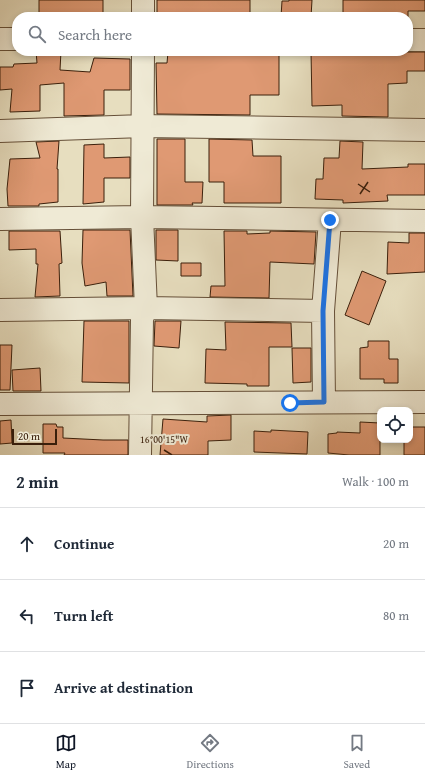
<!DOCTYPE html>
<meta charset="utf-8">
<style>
body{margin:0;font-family:"Gentium Book Plus",serif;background:#f6f6f7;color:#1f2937}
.controls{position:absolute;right:12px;bottom:12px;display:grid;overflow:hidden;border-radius:8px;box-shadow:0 2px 6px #0003}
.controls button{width:36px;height:36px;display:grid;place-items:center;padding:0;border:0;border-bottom:1px solid #e0e1e3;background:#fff;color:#1f2937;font:20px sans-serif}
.scale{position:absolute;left:12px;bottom:10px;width:45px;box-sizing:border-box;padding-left:4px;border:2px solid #3a1f0b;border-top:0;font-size:11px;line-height:14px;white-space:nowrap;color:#3a1f0b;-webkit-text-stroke:3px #efead5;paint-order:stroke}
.stop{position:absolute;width:12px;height:12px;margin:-9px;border:3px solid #1a73e8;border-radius:50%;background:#fff}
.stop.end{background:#1a73e8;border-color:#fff;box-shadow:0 1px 4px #0008}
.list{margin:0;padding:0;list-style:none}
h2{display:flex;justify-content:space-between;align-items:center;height:52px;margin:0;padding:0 16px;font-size:17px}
h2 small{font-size:13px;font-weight:400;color:#747a83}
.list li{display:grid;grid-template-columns:26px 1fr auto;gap:12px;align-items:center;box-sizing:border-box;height:72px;padding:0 16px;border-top:1px solid #e0e1e3}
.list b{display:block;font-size:15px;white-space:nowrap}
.list em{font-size:13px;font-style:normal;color:#747a83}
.icon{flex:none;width:22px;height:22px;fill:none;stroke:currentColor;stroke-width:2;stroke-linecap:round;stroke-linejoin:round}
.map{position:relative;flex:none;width:425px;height:455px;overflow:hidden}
.search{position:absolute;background:#fff;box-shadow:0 2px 6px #0003;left:12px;right:12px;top:12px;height:44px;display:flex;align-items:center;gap:10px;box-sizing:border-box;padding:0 14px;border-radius:16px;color:#747a83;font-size:15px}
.sheet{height:268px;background:#fff}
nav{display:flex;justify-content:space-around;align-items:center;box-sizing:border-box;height:56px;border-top:1px solid #e0e1e3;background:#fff;font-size:11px;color:#747a83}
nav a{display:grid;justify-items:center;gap:2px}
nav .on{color:#111827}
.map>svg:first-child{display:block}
.building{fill:#df9973;stroke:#3a1f0b}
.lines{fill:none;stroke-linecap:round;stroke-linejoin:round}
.minor-casing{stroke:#654f38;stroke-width:24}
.minor{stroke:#efead5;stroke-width:22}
.route{stroke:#1a73e8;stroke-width:5}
.ticks{fill:none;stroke:#3a1f0b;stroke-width:1.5}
.ticks-label{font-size:10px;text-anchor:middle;fill:#3a1f0b;stroke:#efead5;stroke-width:4;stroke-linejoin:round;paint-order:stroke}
</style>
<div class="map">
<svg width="425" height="455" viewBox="0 0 425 455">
<rect width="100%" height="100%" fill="#e7debf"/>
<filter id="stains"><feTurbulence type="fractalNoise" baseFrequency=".005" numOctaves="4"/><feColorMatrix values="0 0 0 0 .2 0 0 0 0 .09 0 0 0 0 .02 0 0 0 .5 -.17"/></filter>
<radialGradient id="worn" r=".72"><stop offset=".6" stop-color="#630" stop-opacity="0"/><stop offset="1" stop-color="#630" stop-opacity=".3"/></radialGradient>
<path class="building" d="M39,0H103V17H39Z
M157,0H250V17H157Z
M289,0H312L311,17H281L282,1H289Z
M343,0H425V11H408V17H343Z
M36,51H61L60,70L90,72L94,58L130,59V90H104V115L64,116V83L40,85V111L10,112L12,89L0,90V67H13L14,64L37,63Z
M178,51L279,52V95H250V115L157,114L156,63H167L168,52Z
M311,51H402L408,52H425V71H407V83L388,84V117L342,116V105L312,106Z
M157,139H185V182H203L202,203H192L193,205H157Z
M209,139L252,140L253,156H281V203H224V182H209Z
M59,141L57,169H58V202L39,204V206H8L7,189L10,159L40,158L36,142Z
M340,141L363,142L362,169L408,167V164H425V195H387L388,201L343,203V200L315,199L316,179H323L324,158H339Z
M104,144V158L130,157V178H104V202L83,204L84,145Z
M83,230H130L133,296H107L106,282L85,286L82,263Z
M156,230H178V261L156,260Z
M9,231H60L62,263L59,264L60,296L35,297L38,264H36V249L9,250Z
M224,231H247V234L270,233V231L316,232L314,264L270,262L269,298L210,297L211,286H225Z
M409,233H425V272L387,274L388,242L409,243Z
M181,263H201V276H181Z
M362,271L386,281L369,325L345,315Z
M84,321H129V383L82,382Z
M155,321H181L179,348L154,346Z
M225,322L291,323L292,347H269V386H247V384L205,383L206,349L226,350Z
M368,341H389V359H398V383H384V379H360V348L368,347Z
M0,345H12L10,390H0Z
M292,348H311V382L293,383Z
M40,368L41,391H13L12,370Z
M231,415V440L208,441V455H160L163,419L207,422V416Z
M11,420L12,443L0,444V421Z
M360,422L380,423V455H349L328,453V434L337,433V432L360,433Z
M43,424H56L57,427H63V438L103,440H128V455H64L65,453H43Z
M410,427H425V455H404V440H410Z
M271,430L308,432L307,454L254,452V431L271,432Z"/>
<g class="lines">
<defs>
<path id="minor" d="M143,0V17
M0,39H17
M408,40H425
M0,131L143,126L425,130
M0,219L142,217L425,221
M0,310L146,308L323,311
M324,402L323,311L330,220
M0,404L425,402
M140,455L142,319L146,308L142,217L143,51"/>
</defs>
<use href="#minor" class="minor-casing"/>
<use href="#minor" class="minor"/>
</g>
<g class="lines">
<path class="route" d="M290,403L324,402L323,311L330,220"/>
</g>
<path class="ticks" d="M358,184L370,192M360,194L368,182M164,450L172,455"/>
<g class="ticks-label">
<text x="164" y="443">16°00'15"W</text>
</g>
<rect width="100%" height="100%" filter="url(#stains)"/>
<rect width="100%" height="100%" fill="url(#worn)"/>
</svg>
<div class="controls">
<button><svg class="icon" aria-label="locate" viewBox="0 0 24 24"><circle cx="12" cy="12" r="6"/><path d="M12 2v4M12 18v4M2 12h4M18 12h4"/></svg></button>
</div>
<div class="scale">20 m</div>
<div class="stop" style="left:290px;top:403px"></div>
<div class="stop end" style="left:330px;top:220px"></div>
<div class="search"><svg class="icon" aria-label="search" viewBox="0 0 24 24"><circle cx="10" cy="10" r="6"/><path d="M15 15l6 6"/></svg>Search here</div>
</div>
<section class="sheet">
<h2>2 min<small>Walk · 100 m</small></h2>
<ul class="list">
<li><svg class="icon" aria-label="ahead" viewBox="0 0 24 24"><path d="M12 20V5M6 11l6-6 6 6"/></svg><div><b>Continue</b></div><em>20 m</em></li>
<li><svg class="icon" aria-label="left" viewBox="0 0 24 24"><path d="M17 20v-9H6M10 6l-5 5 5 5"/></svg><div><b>Turn left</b></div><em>80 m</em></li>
<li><svg class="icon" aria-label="arrive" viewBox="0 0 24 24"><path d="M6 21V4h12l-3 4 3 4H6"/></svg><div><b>Arrive at destination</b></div></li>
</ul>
</section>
<nav>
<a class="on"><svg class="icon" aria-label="map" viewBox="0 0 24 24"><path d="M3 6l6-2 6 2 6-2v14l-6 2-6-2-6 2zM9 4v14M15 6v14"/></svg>Map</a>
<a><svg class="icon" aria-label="directions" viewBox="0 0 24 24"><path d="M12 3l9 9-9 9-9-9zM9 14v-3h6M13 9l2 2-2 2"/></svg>Directions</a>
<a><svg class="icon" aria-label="saved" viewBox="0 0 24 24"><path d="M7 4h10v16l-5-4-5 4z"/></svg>Saved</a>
</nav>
